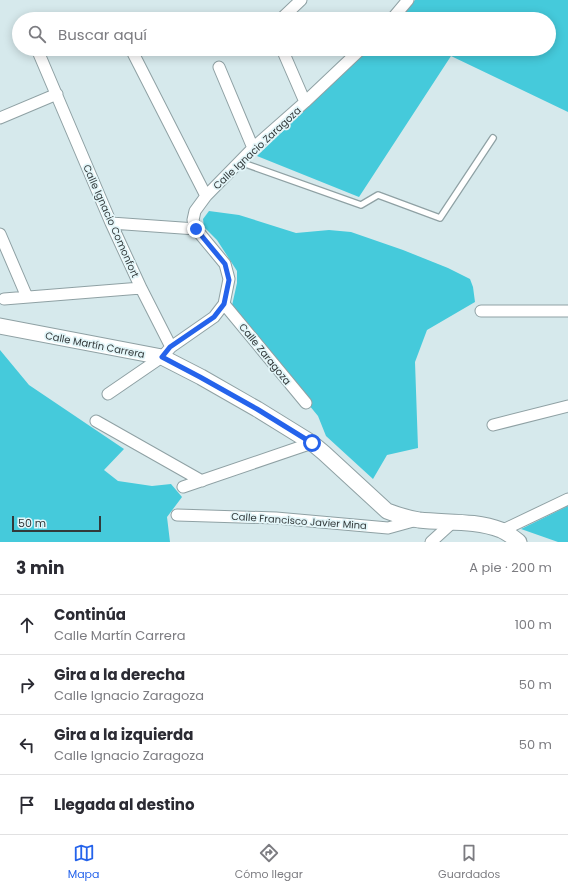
<!DOCTYPE html>
<html lang="es">
<meta charset="utf-8">
<style>
body{margin:0;font-family:Poppins,sans-serif;background:#f2f2f3;color:#2b2b33}
.scale{position:absolute;left:12px;bottom:10px;width:89px;box-sizing:border-box;padding-left:4px;border:2px solid #32393a;border-top:0;font-size:11px;line-height:14px;white-space:nowrap;color:#32393a;-webkit-text-stroke:3px #e3f6f9;paint-order:stroke}
.stop{position:absolute;width:12px;height:12px;margin:-9px;border:3px solid #2563eb;border-radius:50%;background:#fff}
.stop.end{background:#2563eb;border-color:#fff;box-shadow:0 1px 4px #0008}
.list{margin:0;padding:0;list-style:none}
h2{display:flex;justify-content:space-between;align-items:center;height:52px;margin:0;padding:0 16px;font-size:17px}
h2 small{font-size:13px;font-weight:400;color:#7c7c81}
.list li{display:grid;grid-template-columns:26px 1fr auto;gap:12px;align-items:center;box-sizing:border-box;height:60px;padding:0 16px;border-top:1px solid #e1e1e2}
.list b{display:block;font-size:15px;white-space:nowrap}
.list p{margin:0;font-size:13px;white-space:nowrap;color:#7c7c81}
.list em{font-size:13px;font-style:normal;color:#7c7c81}
.icon{flex:none;width:22px;height:22px;fill:none;stroke:currentColor;stroke-width:2;stroke-linecap:round;stroke-linejoin:round}
.map{position:relative;flex:none;width:568px;height:542px;overflow:hidden}
.search{position:absolute;background:#fff;box-shadow:0 2px 10px #0003;left:12px;right:12px;top:12px;height:44px;display:flex;align-items:center;gap:10px;box-sizing:border-box;padding:0 14px;border-radius:22px;color:#7c7c81;font-size:15px}
.sheet{height:292px;background:#fff}
nav{display:flex;justify-content:space-around;align-items:center;box-sizing:border-box;height:56px;border-top:1px solid #e1e1e2;background:#fff;font-size:11px;color:#7c7c81}
nav a{display:grid;justify-items:center;gap:2px}
nav .on{color:#2563eb}
.map>svg:first-child{display:block}
.green{fill:#45cadb}
.lines{fill:none;stroke-linecap:round;stroke-linejoin:round}
.lane-casing{stroke:#8fa1a4;stroke-width:8}
.street-casing{stroke:#8fa1a4;stroke-width:13}
.secondary-casing{stroke:#8fa1a4;stroke-width:17}
.lane{stroke:#fff;stroke-width:5.5}
.street{stroke:#fff;stroke-width:11}
.secondary{stroke:#fff;stroke-width:15}
.route{stroke:#2563eb;stroke-width:5}
.labels{text-anchor:middle;dominant-baseline:central;stroke-width:3.5;stroke-linejoin:round;paint-order:stroke}
.street-label{font-size:10px;fill:#32393a;stroke:#e3f6f9}
</style>
<div class="map">
<svg width="568" height="542" viewBox="0 0 568 542">
<rect width="100%" height="100%" fill="#d6e9ec"/>
<path class="green" d="M415,0H568V112L451,56L359,197L257,156L369,49H549V19H399Z
M209,211L239,215L296,233L329,230L351,232L403,250L448,268L470,279L473,287L475,302L427,330L415,362L418,448L387,455L373,479L326,436L318,416L231,310L237,283V271L217,240L204,227L203,219Z
M0,350L29,385L124,449L104,470L118,481L152,486L171,484L182,497L167,517L170,542H0Z
M568,506V542H558L521,529Z"/>
<g class="lines">
<defs>
<path id="lane" d="M240,162L361,205L378,195L440,218L493,138"/>
<path id="street" d="M281,19L301,0
M392,19L408,0
M37,49L111,223L141,288L171,347
M131,49L206,196
M282,49L305,102
M219,67L253,148
M0,118L57,94
M111,223L196,229
M0,234L27,297
M4,299L141,288
M224,304L306,403
M481,311H568
M108,394L162,357L171,347L214,317L224,304L229,279L225,264L196,229L193,220L195,211L206,196L253,148L305,102L361,49
M96,421L202,481
M493,425L568,406
M183,487L312,443
M177,515L276,518L388,528L417,520
M503,530L568,499
M431,542L453,522"/>
<path id="secondary" d="M0,326L162,357L201,377L257,409L312,443L324,453L387,511C397,515 408,518 419,520C446,523 475,520 501,530C508,533 514,538 519,542"/>
</defs>
<use href="#lane" class="lane-casing"/>
<use href="#street" class="street-casing"/>
<use href="#secondary" class="secondary-casing"/>
<use href="#lane" class="lane"/>
<use href="#street" class="street"/>
<use href="#secondary" class="secondary"/>
</g>
<g class="lines">
<path class="route" d="M196,229L225,264L229,280L224,304L214,317L170,347L162,357L200,377L257,409L312,443"/>
</g>
<g class="labels">
<g class="street-label">
<text transform="translate(257 148) rotate(-43)">Calle Ignacio Zaragoza</text>
<text transform="translate(111 221) rotate(66)">Calle Ignacio Comonfort</text>
<text transform="translate(95 345) rotate(11)">Calle Martín Carrera</text>
<text transform="translate(265 354) rotate(51)">Calle Zaragoza</text>
<text transform="translate(299 521) rotate(4)">Calle Francisco Javier Mina</text>
</g>
</g>
</svg>
<div class="scale">50 m</div>
<div class="stop" style="left:312px;top:443px"></div>
<div class="stop end" style="left:196px;top:229px"></div>
<div class="search"><svg class="icon" aria-label="search" viewBox="0 0 24 24"><circle cx="10" cy="10" r="6"/><path d="M15 15l6 6"/></svg>Buscar aquí</div>
</div>
<section class="sheet">
<h2>3 min<small>A pie · 200 m</small></h2>
<ul class="list">
<li><svg class="icon" aria-label="ahead" viewBox="0 0 24 24"><path d="M12 20V5M6 11l6-6 6 6"/></svg><div><b>Continúa</b><p>Calle Martín Carrera</p></div><em>100 m</em></li>
<li><svg class="icon" aria-label="right" viewBox="0 0 24 24"><path d="M7 20v-9h11M14 6l5 5-5 5"/></svg><div><b>Gira a la derecha</b><p>Calle Ignacio Zaragoza</p></div><em>50 m</em></li>
<li><svg class="icon" aria-label="left" viewBox="0 0 24 24"><path d="M17 20v-9H6M10 6l-5 5 5 5"/></svg><div><b>Gira a la izquierda</b><p>Calle Ignacio Zaragoza</p></div><em>50 m</em></li>
<li><svg class="icon" aria-label="arrive" viewBox="0 0 24 24"><path d="M6 21V4h12l-3 4 3 4H6"/></svg><div><b>Llegada al destino</b></div></li>
</ul>
</section>
<nav>
<a class="on"><svg class="icon" aria-label="map" viewBox="0 0 24 24"><path d="M3 6l6-2 6 2 6-2v14l-6 2-6-2-6 2zM9 4v14M15 6v14"/></svg>Mapa</a>
<a><svg class="icon" aria-label="directions" viewBox="0 0 24 24"><path d="M12 3l9 9-9 9-9-9zM9 14v-3h6M13 9l2 2-2 2"/></svg>Cómo llegar</a>
<a><svg class="icon" aria-label="saved" viewBox="0 0 24 24"><path d="M7 4h10v16l-5-4-5 4z"/></svg>Guardados</a>
</nav>
